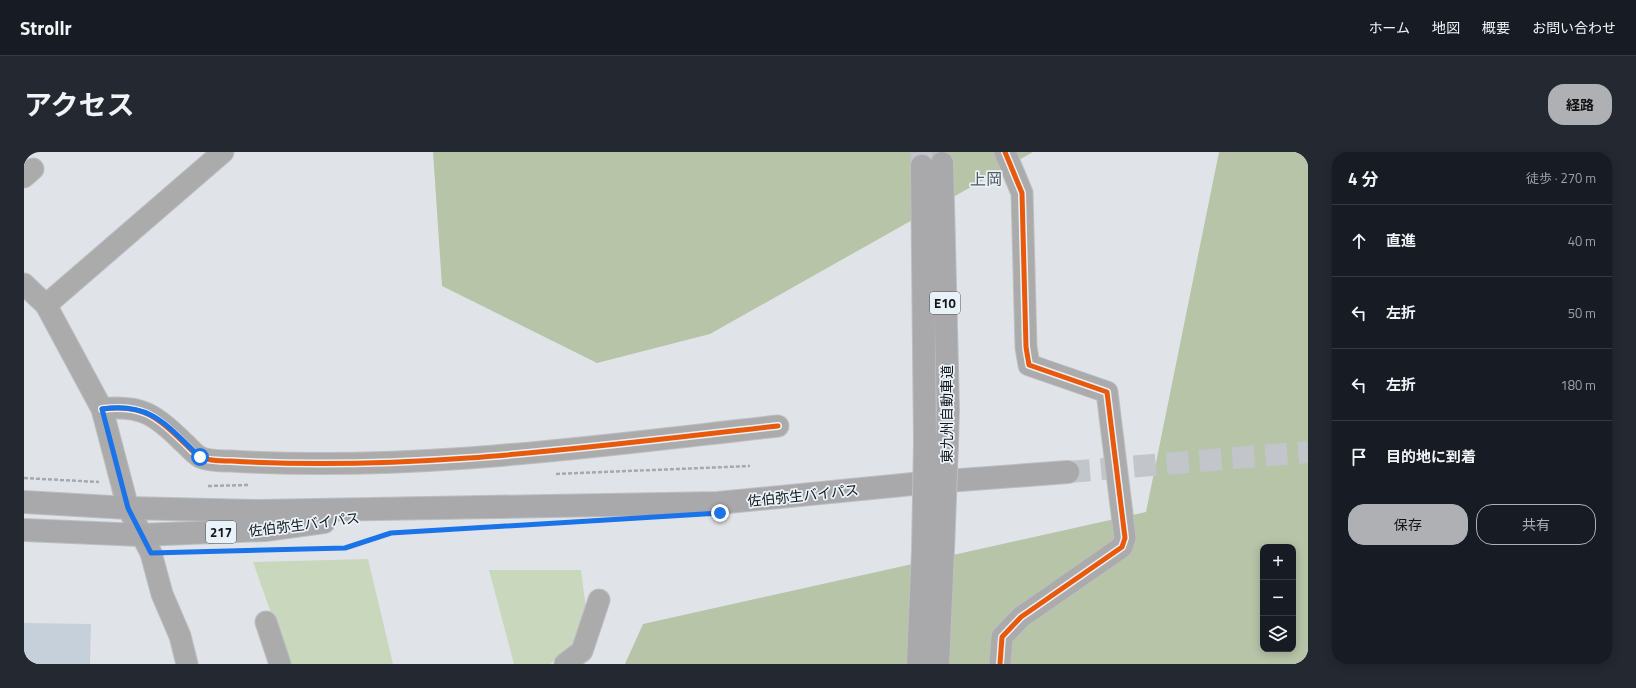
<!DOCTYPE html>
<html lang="ja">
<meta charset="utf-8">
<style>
body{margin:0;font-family:"Titillium Web","Noto Sans JP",sans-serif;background:#242831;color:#f1f3f6}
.controls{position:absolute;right:12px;bottom:12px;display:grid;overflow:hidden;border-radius:8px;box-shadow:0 2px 10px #0003}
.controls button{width:36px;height:36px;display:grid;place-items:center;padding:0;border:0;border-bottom:1px solid #363941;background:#171b24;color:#f1f3f6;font:20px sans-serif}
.stop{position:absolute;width:12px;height:12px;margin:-9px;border:3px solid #1a73e8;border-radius:50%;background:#fff}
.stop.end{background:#1a73e8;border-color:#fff;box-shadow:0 1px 4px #0008}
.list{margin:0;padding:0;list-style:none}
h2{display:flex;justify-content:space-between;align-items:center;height:52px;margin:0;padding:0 16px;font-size:17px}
h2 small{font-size:13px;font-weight:400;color:#9ea1a6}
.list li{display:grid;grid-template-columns:26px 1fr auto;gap:12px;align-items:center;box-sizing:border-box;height:72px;padding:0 16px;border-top:1px solid #363941}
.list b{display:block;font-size:15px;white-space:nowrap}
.list em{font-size:13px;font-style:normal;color:#9ea1a6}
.actions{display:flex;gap:8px;padding:12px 16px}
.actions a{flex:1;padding:9px 0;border:1px solid #aeb0b3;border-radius:16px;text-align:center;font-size:14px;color:#aeb0b3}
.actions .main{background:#aeb0b3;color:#111}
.icon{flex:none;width:22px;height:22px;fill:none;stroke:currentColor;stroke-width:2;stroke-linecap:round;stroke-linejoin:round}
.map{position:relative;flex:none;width:1284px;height:512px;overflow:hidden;border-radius:16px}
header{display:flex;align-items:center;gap:24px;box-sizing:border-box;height:56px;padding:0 20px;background:#171b24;border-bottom:1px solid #363941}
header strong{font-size:19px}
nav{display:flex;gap:22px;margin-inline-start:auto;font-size:14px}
.intro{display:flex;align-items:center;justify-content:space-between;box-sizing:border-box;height:96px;padding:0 24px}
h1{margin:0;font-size:28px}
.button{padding:10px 18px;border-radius:16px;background:#aeb0b3;color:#111;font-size:14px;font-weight:700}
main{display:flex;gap:24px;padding:0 24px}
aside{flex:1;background:#171b24;border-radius:16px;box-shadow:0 2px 10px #0003}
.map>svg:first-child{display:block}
.green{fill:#c9d7bc}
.forest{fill:#b7c4a8;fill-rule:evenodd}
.building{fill:#c5d0da}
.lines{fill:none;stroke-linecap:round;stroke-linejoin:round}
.highway-tunnel{stroke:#c2c5c9;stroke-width:22;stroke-dasharray:22 11;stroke-linecap:butt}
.minor-casing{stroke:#bcbfc2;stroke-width:23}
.highway-casing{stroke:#bcbfc2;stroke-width:24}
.path{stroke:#a8a8aa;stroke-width:2.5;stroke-dasharray:4 2;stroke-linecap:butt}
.minor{stroke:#acabac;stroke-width:21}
.highway{stroke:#a9a8ab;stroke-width:22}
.highway-bridge-casing{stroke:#bcbfc2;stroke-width:24;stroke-linecap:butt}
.highway-bridge{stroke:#a9a8ab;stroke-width:22}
.cycleway-casing{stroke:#eaf2f9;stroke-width:8}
.cycleway{stroke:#e8590c;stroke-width:5}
.route{stroke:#1a73e8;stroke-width:5}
.labels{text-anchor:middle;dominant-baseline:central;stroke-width:3.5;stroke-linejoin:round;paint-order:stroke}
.shield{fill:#eaf2f9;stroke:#55595d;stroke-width:1}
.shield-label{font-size:13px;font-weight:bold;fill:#15181a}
.street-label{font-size:14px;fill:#15181a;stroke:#eaf2f9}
.quarter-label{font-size:16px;fill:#53595f;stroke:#eaf2f9}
</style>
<header>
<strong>Strollr</strong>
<nav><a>ホーム</a><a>地図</a><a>概要</a><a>お問い合わせ</a></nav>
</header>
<div class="intro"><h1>アクセス</h1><a class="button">経路</a></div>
<main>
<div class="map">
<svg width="1284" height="512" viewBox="0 0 1284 512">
<rect width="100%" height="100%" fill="#e0e4e8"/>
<path class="green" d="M344,407L369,512H265L229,410Z
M465,418H557L562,457L550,493L526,512H490Z"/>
<path class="forest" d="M409,0H1009L686,182L573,211L418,134Z
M1195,0H1284V512H601L619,472L1122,360ZM1239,395H1269V497H1239Z"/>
<path class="building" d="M0,471L67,472L66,512H0Z"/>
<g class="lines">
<path class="highway-tunnel" d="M897,0L898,14
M1044,320L1284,300"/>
<defs>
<path id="minor" d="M0,25L9,17
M0,132L22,153L78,257L104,356L127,401L138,442L156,484L163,512
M22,153L199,0
M78,257C116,252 132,263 158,289C163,293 170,302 176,305C184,309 198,309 207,309C390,320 573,294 754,274
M242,470L256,512
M541,512L558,499L575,448
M976,512L978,485L997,465L1098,395L1101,386L1083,240L1005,213L1002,195L998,41L981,0"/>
<path id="highway" d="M918,11L924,257L923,292
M898,14L901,290
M0,350L104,356L235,359L694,351L909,330L1044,320
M0,378L117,383L241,378L300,370
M894,512L899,399
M914,512L919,398"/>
</defs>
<use href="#minor" class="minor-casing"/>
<use href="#highway" class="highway-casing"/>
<path class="path" d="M532,322L726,314
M0,326L75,330
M184,334L225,333
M274,397L321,396L367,381L376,380"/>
<use href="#minor" class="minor"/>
<use href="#highway" class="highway"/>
<defs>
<path id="highway-bridge" d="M919,398L923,292
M899,399L901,290"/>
</defs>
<use href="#highway-bridge" class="highway-bridge-casing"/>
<use href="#highway-bridge" class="highway-bridge"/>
<defs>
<path id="cycleway" d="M78,257C116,252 132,263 158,289C163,293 170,302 176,305C184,309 198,309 207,309C390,320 573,294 754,274
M976,512L978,485L997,465L1098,395L1101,386L1083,240L1005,213L1002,195L998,41L981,0"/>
</defs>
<use href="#cycleway" class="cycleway-casing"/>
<use href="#cycleway" class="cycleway"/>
</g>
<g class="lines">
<path class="route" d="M176,305C143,274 128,250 78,257L104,356L127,401L321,396L367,381L696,361"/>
</g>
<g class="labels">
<g class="shield">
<rect x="906" y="140" width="30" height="22" rx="3"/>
<rect x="182" y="369" width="30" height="22" rx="3"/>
</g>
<g class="shield-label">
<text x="921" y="151">E10</text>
<text x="197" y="380">217</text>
</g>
<g class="street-label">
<text transform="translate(922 262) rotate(-90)">東九州自動車道</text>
<text transform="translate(779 343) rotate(-6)">佐伯弥生バイパス</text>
<text transform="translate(280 372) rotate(-7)">佐伯弥生バイパス</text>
</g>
<g class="quarter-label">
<text x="962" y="27">上岡</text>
</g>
</g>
</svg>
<div class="controls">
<button>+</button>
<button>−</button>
<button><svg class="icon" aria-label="layers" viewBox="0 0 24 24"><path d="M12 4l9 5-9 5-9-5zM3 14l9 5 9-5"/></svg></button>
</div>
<div class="stop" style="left:176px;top:305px"></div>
<div class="stop end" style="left:696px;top:361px"></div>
</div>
<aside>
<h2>4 分<small>徒歩 · 270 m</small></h2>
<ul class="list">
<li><svg class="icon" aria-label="ahead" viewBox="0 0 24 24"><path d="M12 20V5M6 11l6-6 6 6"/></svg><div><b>直進</b></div><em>40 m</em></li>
<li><svg class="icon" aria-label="left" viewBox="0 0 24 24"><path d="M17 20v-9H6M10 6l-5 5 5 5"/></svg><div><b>左折</b></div><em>50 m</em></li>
<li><svg class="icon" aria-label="left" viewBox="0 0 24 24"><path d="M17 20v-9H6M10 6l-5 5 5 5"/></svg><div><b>左折</b></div><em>180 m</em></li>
<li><svg class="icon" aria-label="arrive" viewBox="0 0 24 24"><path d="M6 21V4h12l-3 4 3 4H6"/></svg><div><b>目的地に到着</b></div></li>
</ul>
<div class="actions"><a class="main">保存</a><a>共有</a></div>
</aside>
</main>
